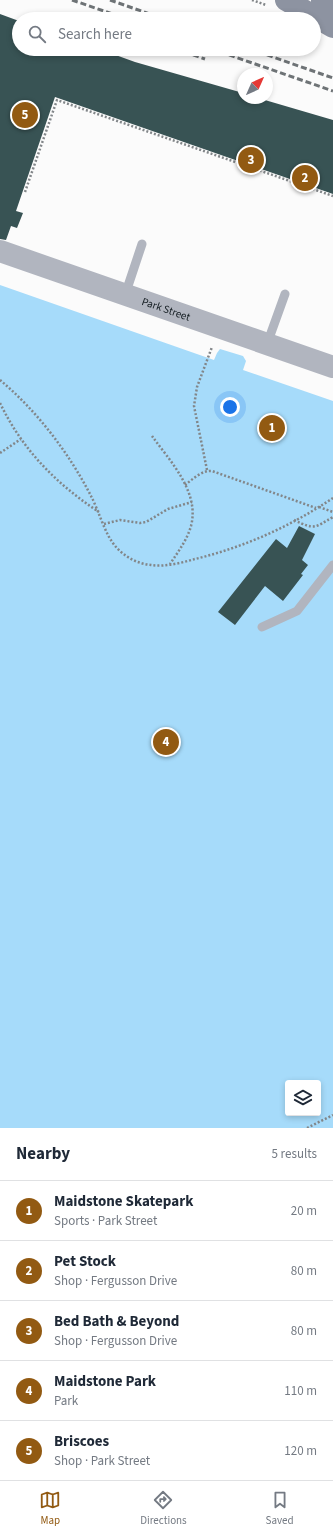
<!DOCTYPE html>
<meta charset="utf-8">
<style>
body{margin:0;font-family:"Source Sans 3",sans-serif;background:#f2f2f3;color:#1f2937}
.controls{position:absolute;right:12px;bottom:12px;display:grid;overflow:hidden;border-radius:4px;box-shadow:0 2px 6px #0003}
.controls button{width:36px;height:36px;display:grid;place-items:center;padding:0;border:0;border-bottom:1px solid #e0e1e3;background:#fff;color:#1f2937;font:20px sans-serif}
.compass{position:absolute;left:237px;top:68px;width:36px;height:36px;border-radius:50%;background:#fff;box-shadow:0 2px 6px #0003;rotate:45deg}
.you{position:absolute;left:230px;top:407px;width:14px;height:14px;margin:-10px;border:3px solid #fff;border-radius:50%;background:#1a73e8;box-shadow:0 0 0 6px #1a73e833}
.badge{display:grid;place-items:center;width:26px;height:26px;border-radius:50%;background:#925a12;color:#fff;font-size:13px;font-weight:700}
.pin{position:absolute;translate:-50% -50%;border:2px solid #fff;box-shadow:0 1px 4px #0006}
.list{margin:0;padding:0;list-style:none}
h2{display:flex;justify-content:space-between;align-items:center;height:52px;margin:0;padding:0 16px;font-size:17px}
h2 small{font-size:13px;font-weight:400;color:#747a83}
.list li{display:grid;grid-template-columns:26px 1fr auto;gap:12px;align-items:center;box-sizing:border-box;height:60px;padding:0 16px;border-top:1px solid #e0e1e3}
.list b{display:block;font-size:15px;white-space:nowrap}
.list p{margin:0;font-size:13px;white-space:nowrap;color:#747a83}
.list em{font-size:13px;font-style:normal;color:#747a83}
.icon{flex:none;width:22px;height:22px;fill:none;stroke:currentColor;stroke-width:2;stroke-linecap:round;stroke-linejoin:round}
.map{position:relative;flex:none;width:333px;height:1128px;overflow:hidden}
.search{position:absolute;background:#fff;box-shadow:0 2px 6px #0003;left:12px;right:12px;top:12px;height:44px;display:flex;align-items:center;gap:10px;box-sizing:border-box;padding:0 14px;border-radius:22px;color:#747a83;font-size:15px}
.sheet{height:352px;background:#fff}
nav{display:flex;justify-content:space-around;align-items:center;box-sizing:border-box;height:56px;border-top:1px solid #e0e1e3;background:#fff;font-size:11px;color:#747a83}
nav a{display:grid;justify-items:center;gap:2px}
nav .on{color:#925a12}
.map>svg:first-child{display:block}
.green{fill:#a6dbfa;fill-rule:evenodd}
.building{fill:#385354}
.lines{fill:none;stroke-linecap:round;stroke-linejoin:round}
.path{stroke:#828689;stroke-width:2.5;stroke-dasharray:2 2;stroke-linecap:butt}
.service{stroke:#b1b5bf;stroke-width:9}
.tertiary{stroke:#b1b5bf;stroke-width:22}
.secondary{stroke:#8d93a1;stroke-width:22}
.rail{stroke:#6e7376;stroke-width:3;stroke-dasharray:6 3;stroke-linecap:butt}
.labels{text-anchor:middle;dominant-baseline:central;stroke-width:4;stroke-linejoin:round;paint-order:stroke}
.street-label{font-size:11px;fill:#131c21;stroke:#fff}
</style>
<div class="map">
<svg width="333" height="1128" viewBox="0 0 333 1128">
<rect width="100%" height="100%" fill="#fbfbfb"/>
<path class="green" d="M0,285L214,360L217,353L220,349L243,356L246,361L243,370L333,401V1128H0ZM288,1083H318V1113H288Z"/>
<path class="building" d="M0,14L19,21V49H99L135,62L243,93V98H258L333,120V194L55,97L16,211L23,213L17,228L11,226L6,240L0,239Z
M299,526L315,534L302,560L308,565L301,574L303,575L283,601L265,586L235,625L218,612L276,539L287,548Z"/>
<g class="lines">
<path class="path" d="M252,0L266,5
M25,192L57,100L333,196
M0,380C37,411 69,453 91,496C99,511 105,535 116,547C125,557 138,564 151,565C165,567 181,563 195,559C245,547 291,526 333,498
M0,403C22,449 56,484 99,512
M152,436C170,461 200,492 191,526C187,540 178,552 170,564
M0,453L21,439
M207,470L194,406L197,387L212,347
M185,485C193,479 202,470 212,471L316,508
M319,507L333,512
M294,520C315,530 314,528 333,517
M104,524L120,520L140,523L146,522L168,509L192,502
M307,1128L333,1115"/>
<path class="service" d="M125,295L142,244
M267,344L285,294
M262,627L297,611L333,565"/>
<path class="tertiary" id="s1" d="M0,251L333,367"/>
<path class="secondary" d="M286,0L333,27
M322,0L333,6"/>
<path class="rail" d="M72,0L127,19
M110,0L164,19
M176,49L205,59
M212,49L333,91
M250,49L333,78"/>
</g>
<g class="labels">
<g class="street-label">
<text stroke="none"><textPath href="#s1" startOffset="176">Park Street</textPath></text>
</g>
</g>
</svg>
<div class="controls">
<button><svg class="icon" aria-label="layers" viewBox="0 0 24 24"><path d="M12 4l9 5-9 5-9-5zM3 14l9 5 9-5"/></svg></button>
</div>
<svg class="compass" viewBox="-18 -18 36 36"><path d="M0-13l5 13h-10z" fill="#e53935"/><path d="M0 13l5-13h-10z" fill="#747a83"/></svg>
<div class="you"></div>
<div class="pin badge" style="left:272px;top:428px">1</div>
<div class="pin badge" style="left:305px;top:178px">2</div>
<div class="pin badge" style="left:251px;top:160px">3</div>
<div class="pin badge" style="left:166px;top:742px">4</div>
<div class="pin badge" style="left:25px;top:115px">5</div>
<div class="search"><svg class="icon" aria-label="search" viewBox="0 0 24 24"><circle cx="10" cy="10" r="6"/><path d="M15 15l6 6"/></svg>Search here</div>
</div>
<section class="sheet">
<h2>Nearby<small>5 results</small></h2>
<ul class="list">
<li><span class="badge">1</span><div><b>Maidstone Skatepark</b><p>Sports · Park Street</p></div><em>20 m</em></li>
<li><span class="badge">2</span><div><b>Pet Stock</b><p>Shop · Fergusson Drive</p></div><em>80 m</em></li>
<li><span class="badge">3</span><div><b>Bed Bath &amp; Beyond</b><p>Shop · Fergusson Drive</p></div><em>80 m</em></li>
<li><span class="badge">4</span><div><b>Maidstone Park</b><p>Park</p></div><em>110 m</em></li>
<li><span class="badge">5</span><div><b>Briscoes</b><p>Shop · Park Street</p></div><em>120 m</em></li>
</ul>
</section>
<nav>
<a class="on"><svg class="icon" aria-label="map" viewBox="0 0 24 24"><path d="M3 6l6-2 6 2 6-2v14l-6 2-6-2-6 2zM9 4v14M15 6v14"/></svg>Map</a>
<a><svg class="icon" aria-label="directions" viewBox="0 0 24 24"><path d="M12 3l9 9-9 9-9-9zM9 14v-3h6M13 9l2 2-2 2"/></svg>Directions</a>
<a><svg class="icon" aria-label="saved" viewBox="0 0 24 24"><path d="M7 4h10v16l-5-4-5 4z"/></svg>Saved</a>
</nav>
